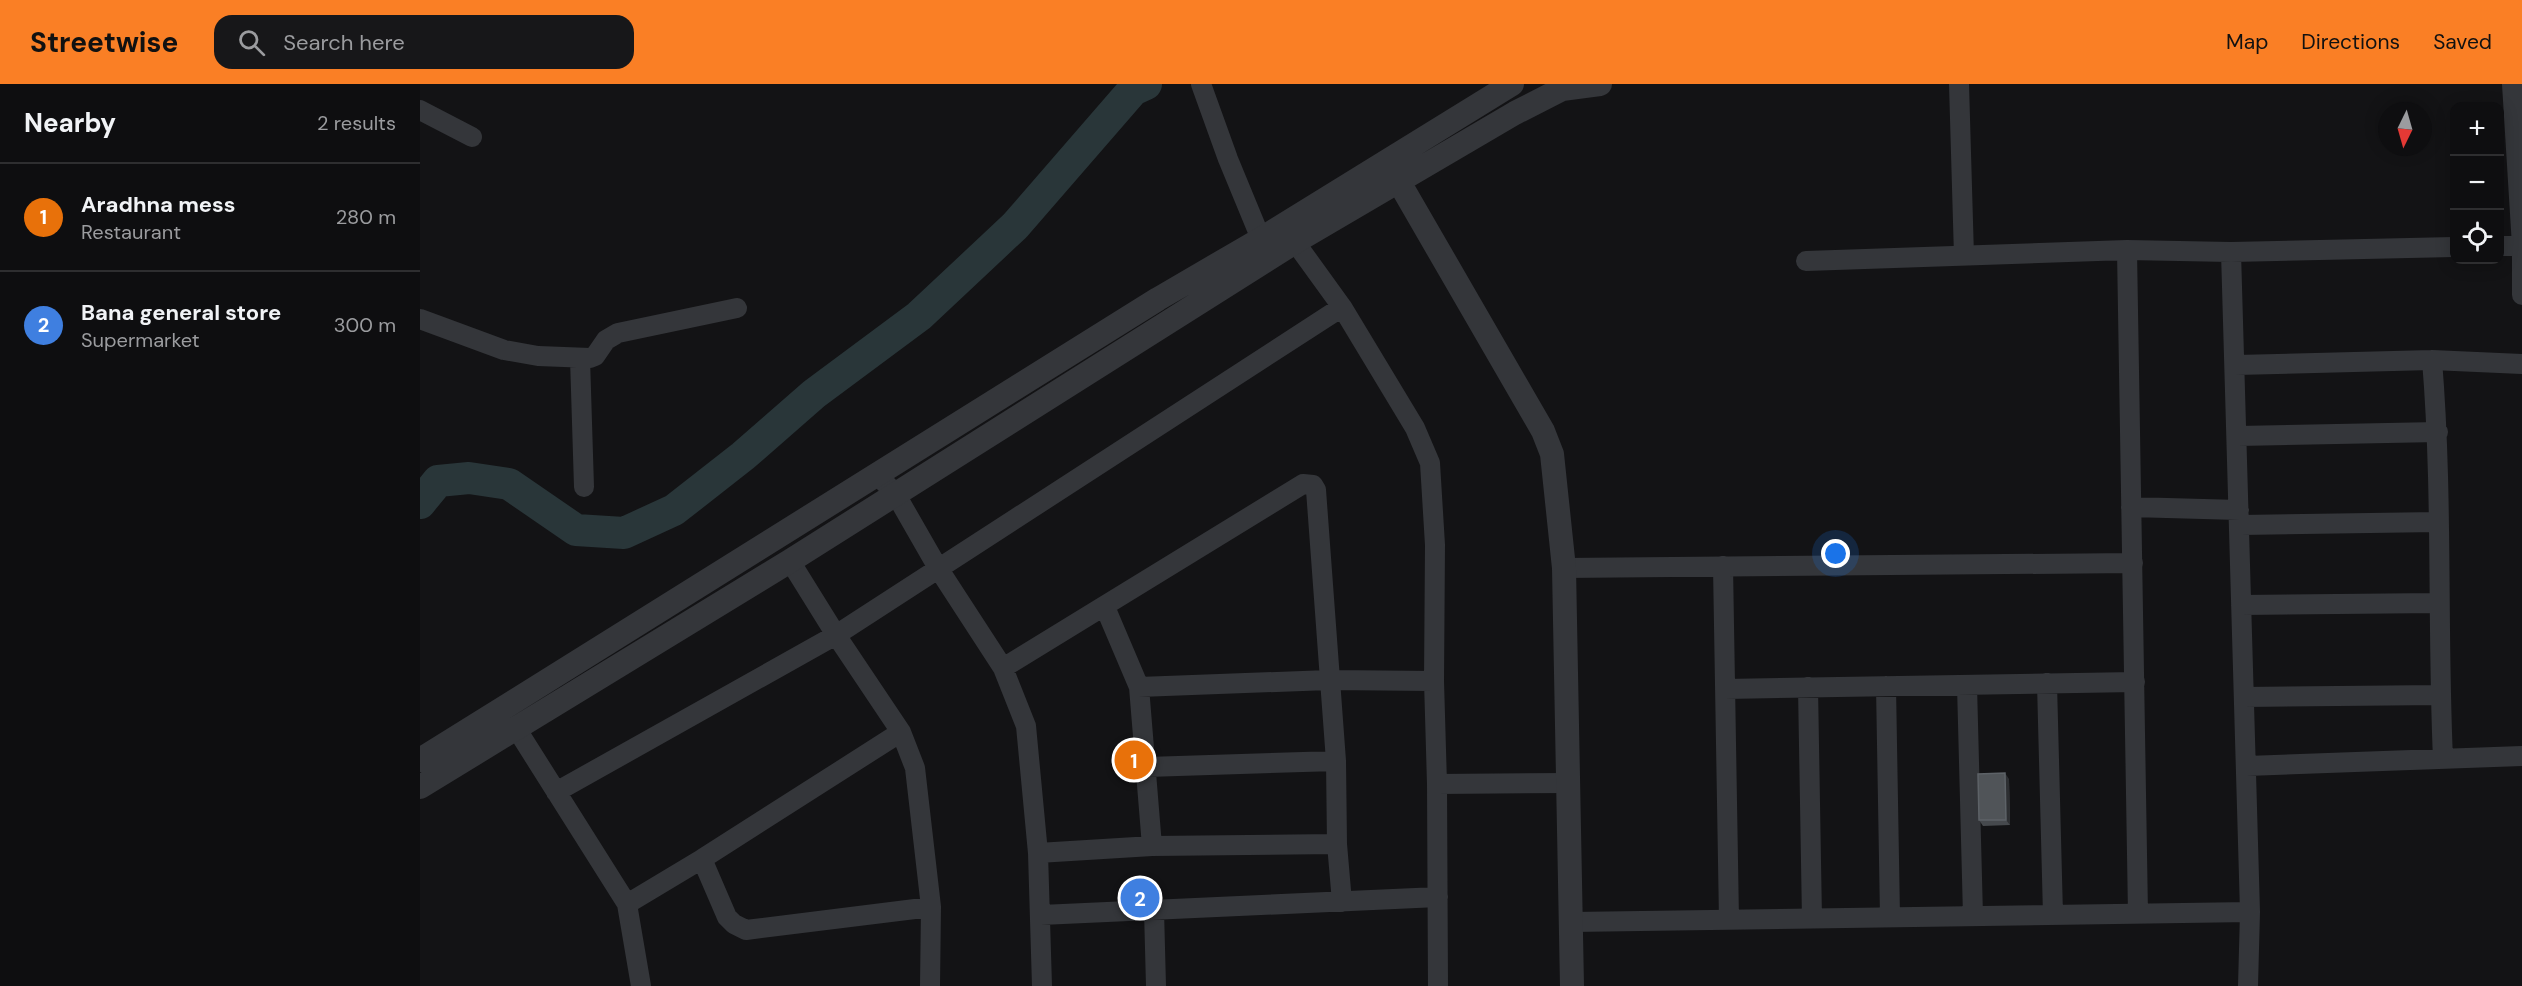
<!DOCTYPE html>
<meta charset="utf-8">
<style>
body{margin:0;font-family:"DM Sans",sans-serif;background:#171719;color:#f1f3f6}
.controls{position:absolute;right:18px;top:18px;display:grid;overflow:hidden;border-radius:12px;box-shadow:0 3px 15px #0003}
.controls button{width:54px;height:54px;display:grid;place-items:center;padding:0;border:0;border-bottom:2px solid #2e2e30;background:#0e0e10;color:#f1f3f6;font:30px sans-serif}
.compass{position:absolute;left:1958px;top:18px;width:54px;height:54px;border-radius:50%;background:#0e0e10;box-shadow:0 3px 15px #0003;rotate:185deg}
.you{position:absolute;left:1416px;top:470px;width:21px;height:21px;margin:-15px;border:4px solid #fff;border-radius:50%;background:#1a73e8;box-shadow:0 0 0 9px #1a73e833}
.badge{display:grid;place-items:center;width:39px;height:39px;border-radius:50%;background:#fa7f25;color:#fff;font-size:20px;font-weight:700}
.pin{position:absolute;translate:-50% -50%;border:3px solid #fff;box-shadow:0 2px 6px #0006}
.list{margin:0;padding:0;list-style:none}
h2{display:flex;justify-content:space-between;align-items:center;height:78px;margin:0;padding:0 24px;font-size:26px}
h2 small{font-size:20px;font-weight:400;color:#9b9c9f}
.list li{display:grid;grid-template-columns:39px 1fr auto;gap:18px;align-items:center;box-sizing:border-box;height:108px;padding:0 24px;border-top:2px solid #2e2e30}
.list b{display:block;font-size:22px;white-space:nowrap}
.list p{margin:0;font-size:20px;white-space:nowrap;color:#9b9c9f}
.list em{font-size:20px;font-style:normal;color:#9b9c9f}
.icon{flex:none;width:33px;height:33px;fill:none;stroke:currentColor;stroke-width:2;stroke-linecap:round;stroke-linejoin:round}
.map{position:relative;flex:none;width:2102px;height:902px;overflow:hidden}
header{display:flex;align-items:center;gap:36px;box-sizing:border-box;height:84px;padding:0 30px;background:#fa7f25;color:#111}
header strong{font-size:28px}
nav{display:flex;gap:33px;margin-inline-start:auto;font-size:21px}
.search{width:420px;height:54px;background:#171719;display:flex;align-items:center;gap:15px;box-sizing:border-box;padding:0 21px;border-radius:18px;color:#9b9c9f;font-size:22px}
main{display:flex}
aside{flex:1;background:#0e0e10}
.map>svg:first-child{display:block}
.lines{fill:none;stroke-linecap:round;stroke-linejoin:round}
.river{stroke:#293639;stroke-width:32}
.minor{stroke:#34363a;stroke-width:20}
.tertiary{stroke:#34363a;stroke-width:24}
.wall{fill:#46494d}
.shaded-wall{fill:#2d2f32}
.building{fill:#505458;stroke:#5d6267;stroke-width:1.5}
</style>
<header>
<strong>Streetwise</strong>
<div class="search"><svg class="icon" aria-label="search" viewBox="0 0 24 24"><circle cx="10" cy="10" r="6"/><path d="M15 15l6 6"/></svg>Search here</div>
<nav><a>Map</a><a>Directions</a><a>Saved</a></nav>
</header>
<main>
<aside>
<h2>Nearby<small>2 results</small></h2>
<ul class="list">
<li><span class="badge" style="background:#e8710a">1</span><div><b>Aradhna mess</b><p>Restaurant</p></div><em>280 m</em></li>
<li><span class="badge" style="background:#3f7fe0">2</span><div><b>Bana general store</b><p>Supermarket</p></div><em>300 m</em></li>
</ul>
</aside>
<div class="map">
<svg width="2102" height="902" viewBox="0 0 2102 902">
<rect width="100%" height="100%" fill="#131315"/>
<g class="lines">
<path class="river" d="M0,419L18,397L49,394L89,400L156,446L204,449L254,426L323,372L394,310L499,232L595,142L713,6L726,0"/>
<path class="minor" d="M781,0L808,75L841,155
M1539,0L1544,172
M2092,0L2102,162V211
M0,26L52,53
M875,158L922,223L995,344L1010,379L1015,461L1014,597L1017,700L1018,902
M2080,162H2102
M1707,166L1718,830
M1811,168L1830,828L1828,902
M1386,177L1707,166L1811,168L2034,163
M0,235L84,266L118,272L170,274L175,272L186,256L198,249L317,224
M160,274L164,403
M2012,276C2023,408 2017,542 2023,675
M1816,281L2012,276L2102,280
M1818,352L2018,348
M458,392L475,409L518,484L583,584L606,642L618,769L622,902
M1711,423L1819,426
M1821,441L2017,438
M370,477L416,551L481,648L495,684L511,823L510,902
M1303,482L1309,836
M1144,484L1713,479
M1821,521L2018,519
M685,523L719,603L732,762
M583,584L883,400L893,401L896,406L916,677L917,760L922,818
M1627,599L1633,831
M1547,601L1553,832
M1466,602L1470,833
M719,603L909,596L1014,597
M1388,603L1392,835
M1305,605L1715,598
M1824,613L2020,611
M96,644L207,820L221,902
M1827,682L2102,672
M727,683L916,677
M1017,700L1149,699
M136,708L416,551L922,223
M618,769L732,762L917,760
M282,775L307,833L314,840L326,846L511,823
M207,820L282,775L481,648
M734,826L736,902
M621,831L1018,813
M1152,838L1830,828"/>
<path class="tertiary" d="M968,86L979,98L1123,347L1132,370L1144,484L1152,902
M0,676L738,215L841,155L1092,0
M0,703L370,477L875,158L1095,29L1142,5L1180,0"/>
</g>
<path class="wall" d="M1589,695L1590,741L1563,742L1559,736Z"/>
<path class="shaded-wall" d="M1585,689L1589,695L1590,741L1586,736Z"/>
<path class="building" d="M1585,689L1586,736H1559L1558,690Z"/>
</svg>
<div class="controls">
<button>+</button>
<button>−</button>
<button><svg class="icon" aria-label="locate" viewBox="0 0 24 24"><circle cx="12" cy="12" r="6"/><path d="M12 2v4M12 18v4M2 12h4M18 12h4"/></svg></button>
</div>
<svg class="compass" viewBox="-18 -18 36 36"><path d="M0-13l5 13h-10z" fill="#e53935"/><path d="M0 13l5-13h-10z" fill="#9b9c9f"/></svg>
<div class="you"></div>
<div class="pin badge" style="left:714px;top:676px;background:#e8710a">1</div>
<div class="pin badge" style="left:720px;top:814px;background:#3f7fe0">2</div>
</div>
</main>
